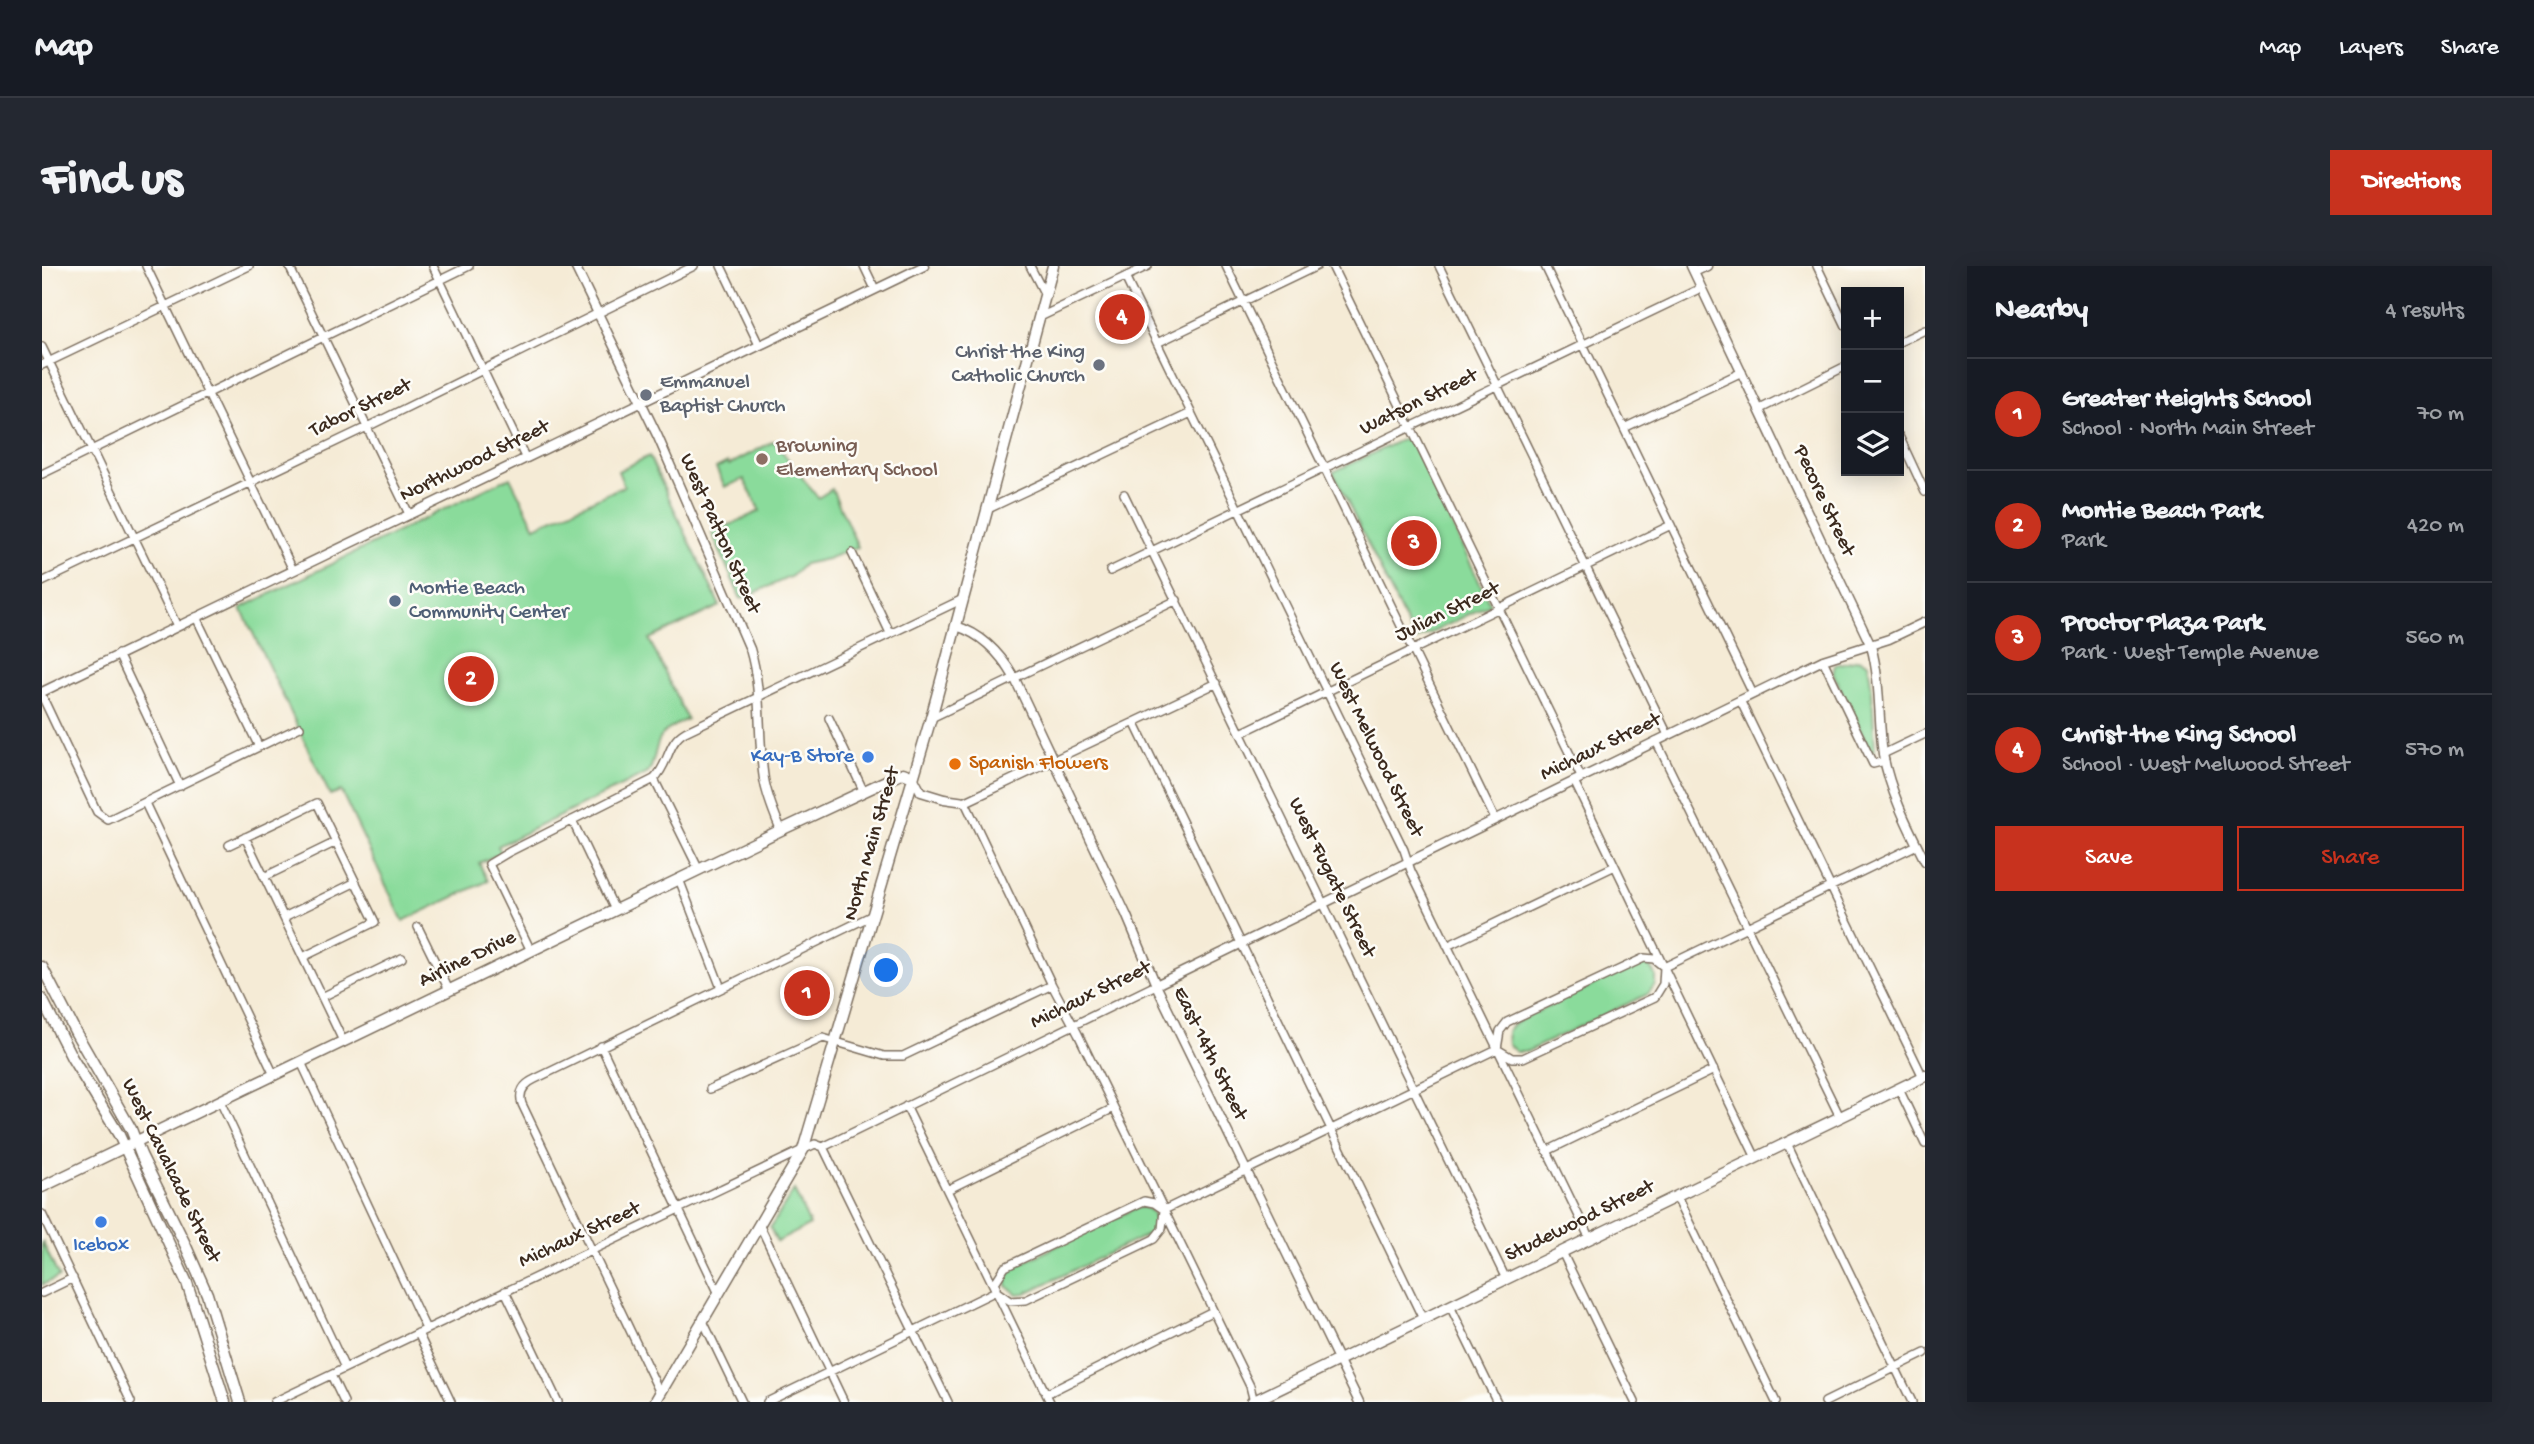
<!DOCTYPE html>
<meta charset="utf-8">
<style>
body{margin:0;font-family:"Gochi Hand",sans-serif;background:#242831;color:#f1f3f6}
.controls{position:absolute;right:21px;top:21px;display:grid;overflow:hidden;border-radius:0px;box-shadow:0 4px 18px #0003}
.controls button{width:63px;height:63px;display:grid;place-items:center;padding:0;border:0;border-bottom:2px solid #363941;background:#171b24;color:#f1f3f6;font:35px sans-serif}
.you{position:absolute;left:845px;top:705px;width:24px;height:24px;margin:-18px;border:5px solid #fff;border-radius:50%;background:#1a73e8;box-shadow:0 0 0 10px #1a73e833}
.badge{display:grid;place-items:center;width:46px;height:46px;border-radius:50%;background:#c8321e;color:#fff;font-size:23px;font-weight:700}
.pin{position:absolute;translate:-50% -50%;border:4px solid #fff;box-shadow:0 2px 7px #0006}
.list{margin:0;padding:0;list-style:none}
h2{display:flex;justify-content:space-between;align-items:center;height:91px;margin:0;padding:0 28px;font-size:30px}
h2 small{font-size:23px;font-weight:400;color:#9ea1a6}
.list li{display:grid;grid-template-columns:46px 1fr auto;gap:21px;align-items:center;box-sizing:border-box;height:112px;padding:0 28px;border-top:2px solid #363941}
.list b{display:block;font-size:26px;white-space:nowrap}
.list p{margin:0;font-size:23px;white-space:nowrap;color:#9ea1a6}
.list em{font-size:23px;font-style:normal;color:#9ea1a6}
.actions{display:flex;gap:14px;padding:21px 28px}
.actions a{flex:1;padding:16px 0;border:2px solid #c8321e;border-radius:0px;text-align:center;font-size:24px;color:#c8321e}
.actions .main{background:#c8321e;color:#fff}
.icon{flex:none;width:38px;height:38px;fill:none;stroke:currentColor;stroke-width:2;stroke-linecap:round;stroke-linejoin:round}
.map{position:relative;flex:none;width:1883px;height:1136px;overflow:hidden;border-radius:0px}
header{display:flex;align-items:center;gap:42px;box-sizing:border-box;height:98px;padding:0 35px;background:#171b24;border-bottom:2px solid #363941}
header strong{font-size:33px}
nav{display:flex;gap:38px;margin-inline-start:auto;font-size:24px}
.intro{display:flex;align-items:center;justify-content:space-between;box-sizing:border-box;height:168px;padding:0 42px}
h1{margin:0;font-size:49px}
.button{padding:18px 32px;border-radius:0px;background:#c8321e;color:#fff;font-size:24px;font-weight:700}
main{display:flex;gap:42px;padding:0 42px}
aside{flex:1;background:#171b24;border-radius:0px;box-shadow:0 4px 18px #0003}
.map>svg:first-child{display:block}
.green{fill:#8adb9b;stroke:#62825c;stroke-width:2}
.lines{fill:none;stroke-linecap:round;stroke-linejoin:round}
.minor-casing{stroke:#7c6e5e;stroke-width:10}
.tertiary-casing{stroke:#7c6e5e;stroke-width:11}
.secondary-casing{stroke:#7c6e5e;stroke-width:13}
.minor{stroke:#fff;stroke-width:7}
.tertiary{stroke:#fff;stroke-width:8}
.secondary{stroke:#fff;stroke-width:10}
.worship-dot{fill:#6b7280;stroke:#fdfcf7;stroke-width:2.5}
.education-dot{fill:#8d6e63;stroke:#fdfcf7;stroke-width:2.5}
.service-dot{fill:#5c6f8a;stroke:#fdfcf7;stroke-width:2.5}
.shop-dot{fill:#3f7fe0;stroke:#fdfcf7;stroke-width:2.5}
.food-dot{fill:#e8710a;stroke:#fdfcf7;stroke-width:2.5}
.labels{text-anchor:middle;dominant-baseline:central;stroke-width:5;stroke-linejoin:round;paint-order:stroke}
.worship-label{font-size:21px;fill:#5b616d;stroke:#fdfcf7;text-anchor:end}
.street-label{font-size:21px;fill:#3b2a1e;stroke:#fdfcf7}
.education-label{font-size:21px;fill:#785e54;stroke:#fdfcf7;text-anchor:start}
.service-label{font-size:21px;fill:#4e5e75;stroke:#fdfcf7;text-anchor:start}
.shop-label{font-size:21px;fill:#366cbe;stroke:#fdfcf7;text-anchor:end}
.food-label{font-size:21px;fill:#c56008;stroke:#fdfcf7;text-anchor:start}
</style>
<header>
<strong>Map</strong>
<nav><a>Map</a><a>Layers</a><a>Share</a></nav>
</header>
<div class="intro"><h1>Find us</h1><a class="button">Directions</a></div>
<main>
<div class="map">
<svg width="1883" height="1136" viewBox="0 0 1883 1136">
<rect width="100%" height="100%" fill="#fdfcf7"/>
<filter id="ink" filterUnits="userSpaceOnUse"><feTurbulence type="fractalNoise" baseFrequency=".0143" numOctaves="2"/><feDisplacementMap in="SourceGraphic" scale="14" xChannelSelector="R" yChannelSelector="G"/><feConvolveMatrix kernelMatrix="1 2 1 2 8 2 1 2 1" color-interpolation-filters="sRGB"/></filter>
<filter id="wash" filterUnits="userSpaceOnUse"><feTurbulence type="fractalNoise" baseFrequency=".00686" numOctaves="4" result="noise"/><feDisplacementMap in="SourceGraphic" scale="28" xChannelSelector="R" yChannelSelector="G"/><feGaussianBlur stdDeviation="1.57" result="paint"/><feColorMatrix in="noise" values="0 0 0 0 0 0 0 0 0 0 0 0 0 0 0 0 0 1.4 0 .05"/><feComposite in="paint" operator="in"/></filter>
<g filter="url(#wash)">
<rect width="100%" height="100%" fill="#f5ebd6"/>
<path class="green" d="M1367,170L1448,338L1373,375L1291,206Z
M732,175L776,232L790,223L816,281L785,293L762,298L750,310L699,333L670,267L718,245L702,213L683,221L674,202L686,196L687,199Z
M607,190L678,340L607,373L645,453C637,457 626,462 620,469C612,480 614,495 606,507L456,580L459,587L437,597L446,615L361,655L299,525L288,529L199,342L468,211L493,261L582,220L576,205Z
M1816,393L1826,397L1830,425L1833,484L1828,485L1791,407L1793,399Z
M1596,697L1606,699L1613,709V718L1606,728L1484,786H1474L1466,778L1465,765L1472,757Z
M752,924L768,959L735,976L728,962Z
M1102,941C1115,947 1117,960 1105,969L984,1027L975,1028L965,1020L964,1011L972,1001L1093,942Z
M0,975L17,1011L0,1019Z"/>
</g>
<g filter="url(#ink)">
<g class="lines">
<defs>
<path id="minor" d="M104,0L251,304
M247,0L367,248
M391,0L483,191
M679,0L717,79
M822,0L833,23
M988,0L1003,29
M1184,0L1453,553
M1290,0L1539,511
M1397,0L1626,469
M1503,0L1711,428
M1775,0L1804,60
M1083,11L1362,584L1369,605L1548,973
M998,51L1106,0
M1857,76L1883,64
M1115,77L1275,0
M0,81L135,360
M0,99L207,0
M1718,143L1804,100
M1582,162L1700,106
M1857,170L1883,226
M0,208L427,0
M1082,228L1464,1013
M944,244L1149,147
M810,287L848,367
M1068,305L1659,22
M0,316L325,161L652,0
M154,351L217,481
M76,388L138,520
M1781,394L1831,498L1843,495
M0,430L55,546L66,554L258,461
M1698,434L1881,811
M787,452L822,526
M889,452L1135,334
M1092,456L1381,1053
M1199,467L1629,259
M1614,475L1798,851
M1841,488L1883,468
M1012,494L1175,417
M612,513L657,604
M1532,515L1714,892
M923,536L1010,719L1036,768L1208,1120L1212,1136
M103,537L232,809
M530,554L573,644
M203,571L301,775
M187,579L275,537L333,656L261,691
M222,611L294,576
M637,613L679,722
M242,651L314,616
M376,661L407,724
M1405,680L1573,600
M489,685L447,598L467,586L612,513C627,499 625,476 643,466L921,333
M1602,692L1612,693L1622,701L1621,718L1613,731L1481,792H1470L1455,783L1458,765L1465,756Z
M1622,701L1875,579
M280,731L360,692
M559,780L677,1028
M259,796L384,1063
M668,823L781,772L842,790H861L1010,719
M1857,823L1883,878
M178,835L303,1102
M864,840L1008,1136
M1745,877L1870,1136
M781,881L906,1136
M1505,885L1672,804
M905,924L1072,842
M1635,931L1734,1136
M1102,935L1112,937L1122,944L1120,963L1112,973L984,1034L968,1035L954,1025V1015L963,1001Z
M1122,944L1455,783
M0,948L89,1136
M718,960L802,1136
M1520,986L1593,1136
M463,1025L516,1136
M0,1027L31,1012
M1408,1040L1455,1136
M661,1055L700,1136
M376,1067L409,1136
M289,1109L302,1136
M618,1127L480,838C476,826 482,818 493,813L831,649
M1004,1128L1171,1045
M232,1136L773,878L781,881L1114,719
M725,1136L954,1025
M1783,1136L1883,1087"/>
<path id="tertiary" d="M533,0L616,171L708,383C721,426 715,469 722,513C725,531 732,547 739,564
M1649,0L1829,380C1839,416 1836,452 1841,488C1848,526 1866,561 1883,595
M1652,6L1665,0
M914,360C940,368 958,387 972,411L1084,648L1114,719L1317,1136
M0,426L882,0
M871,511L879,526L902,533L923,536L1012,494
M1114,719L1781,394L1847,373L1883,356"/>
<path id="secondary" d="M0,701L34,767L89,863L99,889L142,976L165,1028L198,1136
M0,733L30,792L77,869L145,1017L183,1136
M0,921L739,564L861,507L871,511
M613,1136L761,884L889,452L1011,0
M1210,1136L1883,810"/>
</defs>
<use href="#minor" class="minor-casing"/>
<use href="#tertiary" class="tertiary-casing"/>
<use href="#secondary" class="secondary-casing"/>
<use href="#minor" class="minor"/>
<use href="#tertiary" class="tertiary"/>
<use href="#secondary" class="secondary"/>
</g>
</g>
<g class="worship-dot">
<circle cx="1057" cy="99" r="7"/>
<circle cx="604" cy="129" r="7"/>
</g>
<circle class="education-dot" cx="720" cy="193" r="7"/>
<circle class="service-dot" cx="353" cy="335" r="7"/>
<g class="shop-dot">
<circle cx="826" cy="491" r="7"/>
<circle cx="59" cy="956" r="7"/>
</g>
<circle class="food-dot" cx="913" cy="498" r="7"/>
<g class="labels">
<g class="worship-label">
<text x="1043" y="87">Christ the King<tspan x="1043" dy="24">Catholic Church</tspan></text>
<text x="618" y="117" text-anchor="start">Emmanuel<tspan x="618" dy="24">Baptist Church</tspan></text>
</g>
<g class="street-label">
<text transform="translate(1377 137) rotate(-26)">Watson Street</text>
<text transform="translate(319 143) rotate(-26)">Tabor Street</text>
<text transform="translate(433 196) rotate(-26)">Northwood Street</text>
<text transform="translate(1781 235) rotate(65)">Pecore Street</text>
<text transform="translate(677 268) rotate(66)">West Patton Street</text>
<text transform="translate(1406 347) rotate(-26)">Julian Street</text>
<text transform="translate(1559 482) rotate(-26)">Michaux Street</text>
<text transform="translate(1333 484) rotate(64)">West Melwood Street</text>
<text transform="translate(831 578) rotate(-74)">North Main Street</text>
<text transform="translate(1289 612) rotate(64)">West Fugate Street</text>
<text transform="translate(426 694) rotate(-26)">Airline Drive</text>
<text transform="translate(1049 730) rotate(-26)">Michaux Street</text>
<text transform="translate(1167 788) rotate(64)">East 14th Street</text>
<text transform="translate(128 905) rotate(64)">West Cavalcade Street</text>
<text transform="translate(1538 956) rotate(-26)">Studewood Street</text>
<text transform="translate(538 970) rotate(-25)">Michaux Street</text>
</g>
<g class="education-label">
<text x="734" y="181">Browning<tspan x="734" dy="24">Elementary School</tspan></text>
</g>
<g class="service-label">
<text x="367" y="323">Montie Beach<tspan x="367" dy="24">Community Center</tspan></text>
</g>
<g class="shop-label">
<text x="812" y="491">Kay-B Store</text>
<text x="59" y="980" text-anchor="middle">Icebox</text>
</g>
<g class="food-label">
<text x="927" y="498">Spanish Flowers</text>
</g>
</g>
</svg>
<div class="controls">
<button>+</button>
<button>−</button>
<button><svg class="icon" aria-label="layers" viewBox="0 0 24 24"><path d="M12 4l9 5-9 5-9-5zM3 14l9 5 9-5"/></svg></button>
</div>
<div class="you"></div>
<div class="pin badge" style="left:765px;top:727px">1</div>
<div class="pin badge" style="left:429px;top:413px">2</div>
<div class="pin badge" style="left:1372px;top:277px">3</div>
<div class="pin badge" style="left:1080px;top:51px">4</div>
</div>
<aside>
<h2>Nearby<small>4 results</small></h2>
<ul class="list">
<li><span class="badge">1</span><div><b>Greater Heights School</b><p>School · North Main Street</p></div><em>70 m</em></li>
<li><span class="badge">2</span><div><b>Montie Beach Park</b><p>Park</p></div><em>420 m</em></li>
<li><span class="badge">3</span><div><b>Proctor Plaza Park</b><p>Park · West Temple Avenue</p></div><em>560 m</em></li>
<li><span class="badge">4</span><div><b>Christ the King School</b><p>School · West Melwood Street</p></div><em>570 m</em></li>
</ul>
<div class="actions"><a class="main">Save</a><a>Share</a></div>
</aside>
</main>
